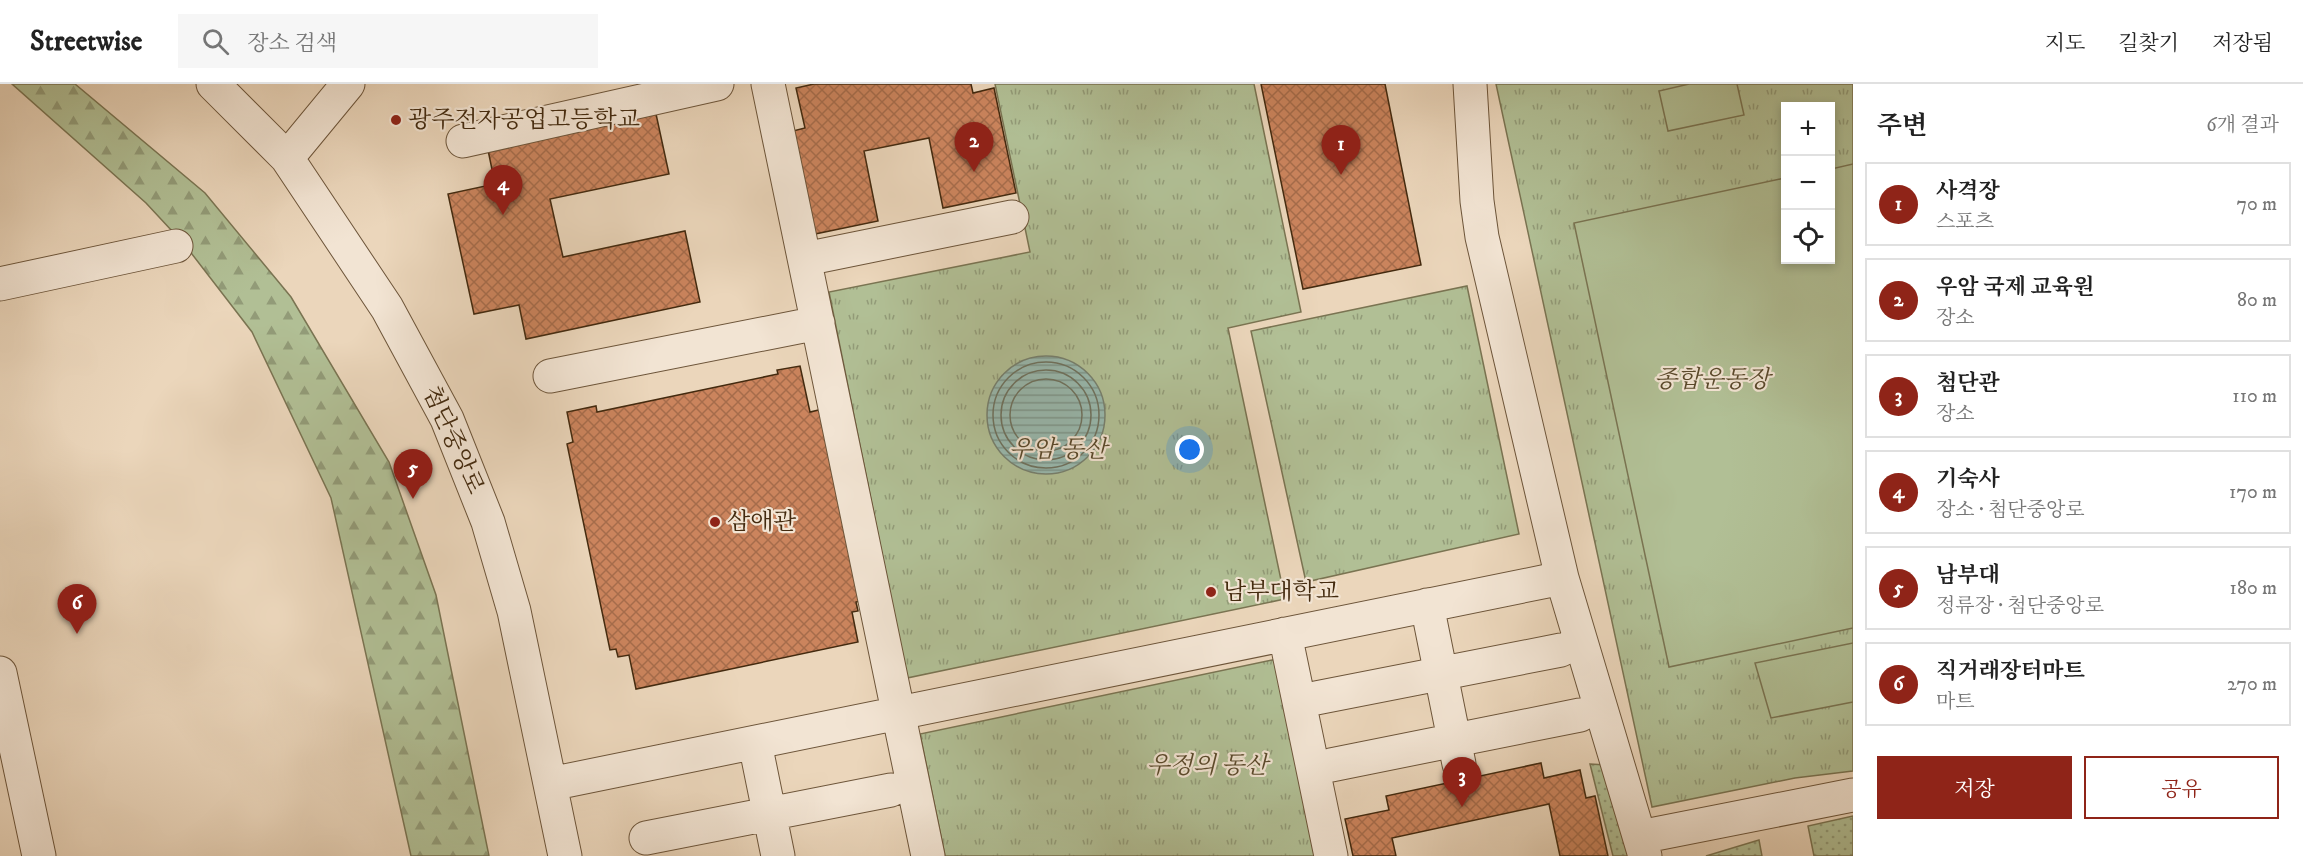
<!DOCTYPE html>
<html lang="ko">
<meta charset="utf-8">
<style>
body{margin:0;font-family:"IM FELL DW Pica","Noto Serif KR",serif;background:#f6f6f6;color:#222}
.controls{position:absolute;right:18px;top:18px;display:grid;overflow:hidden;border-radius:0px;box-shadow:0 3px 9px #0003}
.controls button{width:54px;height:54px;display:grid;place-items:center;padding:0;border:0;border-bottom:2px solid #e0e0e0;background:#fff;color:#222;font:30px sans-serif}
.you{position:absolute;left:1190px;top:366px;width:21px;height:21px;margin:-15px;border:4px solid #fff;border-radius:50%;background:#1a73e8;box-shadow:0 0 0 9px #1a73e833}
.badge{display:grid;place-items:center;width:39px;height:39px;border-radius:50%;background:#8f2418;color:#fff;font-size:20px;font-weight:700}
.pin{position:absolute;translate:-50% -50px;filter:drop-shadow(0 2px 3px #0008)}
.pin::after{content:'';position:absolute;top:32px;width:21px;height:18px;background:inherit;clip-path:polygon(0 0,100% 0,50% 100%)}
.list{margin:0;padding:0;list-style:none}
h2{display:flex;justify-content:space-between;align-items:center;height:78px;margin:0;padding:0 24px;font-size:26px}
h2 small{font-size:20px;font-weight:400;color:#767676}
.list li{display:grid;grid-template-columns:39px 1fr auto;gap:18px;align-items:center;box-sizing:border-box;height:84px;margin:0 12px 12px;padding:0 12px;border:2px solid #e0e0e0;border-radius:0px}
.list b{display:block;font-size:22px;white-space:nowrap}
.list p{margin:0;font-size:20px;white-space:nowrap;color:#767676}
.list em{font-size:20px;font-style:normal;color:#767676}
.actions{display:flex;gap:12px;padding:18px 24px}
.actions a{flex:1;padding:14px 0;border:2px solid #8f2418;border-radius:0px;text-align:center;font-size:21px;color:#8f2418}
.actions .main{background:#8f2418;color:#fff}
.icon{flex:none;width:33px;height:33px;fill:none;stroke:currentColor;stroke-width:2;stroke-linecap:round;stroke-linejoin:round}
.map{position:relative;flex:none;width:1853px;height:772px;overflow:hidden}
header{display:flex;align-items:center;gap:36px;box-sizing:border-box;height:84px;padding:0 30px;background:#fff;border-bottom:2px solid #e0e0e0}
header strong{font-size:28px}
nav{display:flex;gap:33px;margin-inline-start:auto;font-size:21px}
.search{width:420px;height:54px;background:#f6f6f6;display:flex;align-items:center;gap:15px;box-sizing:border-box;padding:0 21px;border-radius:0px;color:#767676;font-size:22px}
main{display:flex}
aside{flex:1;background:#fff}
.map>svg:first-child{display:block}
.grass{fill:url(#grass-dots);stroke:#7a7452;stroke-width:1.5}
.forest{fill:url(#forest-firs);stroke:#7a7452;stroke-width:1.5}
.park{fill:url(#park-tufts);stroke:#7a7452;stroke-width:1.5;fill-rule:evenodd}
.pitch{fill:#b1bf95;stroke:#7a7452;stroke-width:1.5}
.water{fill:url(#water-rules);stroke:#76806f;stroke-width:1.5}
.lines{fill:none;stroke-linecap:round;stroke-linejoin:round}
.shore{stroke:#6e725f;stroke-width:1.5}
.building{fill:url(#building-cross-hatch);stroke:#432a0f;stroke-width:1.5}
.minor-casing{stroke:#6d553a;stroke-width:35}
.minor{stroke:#f2e4d3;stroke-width:33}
.poi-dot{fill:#8f2418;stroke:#f2e4d3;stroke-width:2}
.labels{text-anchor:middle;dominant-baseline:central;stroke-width:4.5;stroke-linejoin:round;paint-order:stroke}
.poi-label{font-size:24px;fill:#432a0f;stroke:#f2e4d3;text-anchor:start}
.park-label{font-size:24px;font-style:italic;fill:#59482a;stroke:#f2e4d3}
.street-label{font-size:24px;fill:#432a0f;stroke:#f2e4d3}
</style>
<header>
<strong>Streetwise</strong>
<div class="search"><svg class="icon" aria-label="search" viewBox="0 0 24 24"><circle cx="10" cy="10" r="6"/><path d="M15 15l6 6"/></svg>장소 검색</div>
<nav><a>지도</a><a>길찾기</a><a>저장됨</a></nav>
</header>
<main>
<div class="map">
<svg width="1853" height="772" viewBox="0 0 1853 772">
<defs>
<pattern id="grass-dots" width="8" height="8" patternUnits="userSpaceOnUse" patternTransform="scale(1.5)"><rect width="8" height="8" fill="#b1bf95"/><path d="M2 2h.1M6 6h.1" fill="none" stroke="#929b78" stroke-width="1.8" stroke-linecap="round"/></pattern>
<pattern id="forest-firs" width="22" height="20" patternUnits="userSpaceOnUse" patternTransform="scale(1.5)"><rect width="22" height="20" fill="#b1bf95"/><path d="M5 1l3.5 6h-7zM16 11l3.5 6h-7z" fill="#929b78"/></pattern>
<pattern id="park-tufts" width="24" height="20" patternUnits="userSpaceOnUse" patternTransform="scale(1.5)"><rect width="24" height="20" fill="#b1bf95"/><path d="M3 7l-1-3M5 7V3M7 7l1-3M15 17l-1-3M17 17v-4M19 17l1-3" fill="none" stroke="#929b78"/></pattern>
<pattern id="water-rules" width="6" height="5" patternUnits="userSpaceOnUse" patternTransform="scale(1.5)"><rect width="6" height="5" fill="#98b9af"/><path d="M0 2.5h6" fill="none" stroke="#7e978d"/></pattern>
<pattern id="building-cross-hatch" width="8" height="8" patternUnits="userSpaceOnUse" patternTransform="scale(1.5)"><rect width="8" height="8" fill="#cb845d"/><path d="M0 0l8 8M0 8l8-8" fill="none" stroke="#a66c4b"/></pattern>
</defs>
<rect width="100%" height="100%" fill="#ebd6bb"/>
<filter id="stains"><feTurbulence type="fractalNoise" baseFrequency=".00333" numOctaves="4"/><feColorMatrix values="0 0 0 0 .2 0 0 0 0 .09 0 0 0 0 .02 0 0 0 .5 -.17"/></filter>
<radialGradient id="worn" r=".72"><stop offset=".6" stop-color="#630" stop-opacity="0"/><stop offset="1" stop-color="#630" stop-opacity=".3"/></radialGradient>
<path class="grass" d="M1590,680L1606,681L1635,772H1613Z
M1853,732V772H1814L1808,742Z
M1759,756L1762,772H1706Z"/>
<path class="forest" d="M12,0H75L205,109L291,213L389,378L436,511L489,772H411L331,414L252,248L185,161L146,119Z"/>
<path class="park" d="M995,0H1254L1301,228L1228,244L1285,515L907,594L829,208L1030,168Z
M1496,0H1853V687L1795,694L1652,723ZM1786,22H1830V176H1786Z
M1467,202L1519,450L1306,498L1251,247Z
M1277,575L1318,772H945L920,650Z"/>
<path class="pitch" d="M1689,0H1737L1744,31L1668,47L1659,7Z
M1853,80V544L1669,583L1574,139L1785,94L1786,176H1830L1831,85Z
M1853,559V618L1771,634L1755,579Z"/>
<path class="water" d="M987 331a59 59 0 1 1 118 0a59 59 0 1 1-118 0Z"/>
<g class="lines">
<path class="shore" d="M993 331a53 53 0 1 1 106 0a53 53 0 1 1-106 0Z
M1001 331a45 45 0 1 1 90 0a45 45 0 1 1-90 0Z
M1010 331a36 36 0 1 1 72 0a36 36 0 1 1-72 0Z"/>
</g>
<path class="building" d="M814,0H971L973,9L994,4L1016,109L943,124L929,54L864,67L878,137L810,151L789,48L805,44L796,4Z
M1261,0H1385L1421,181L1303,205Z
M656,30L669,90L550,115L563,173L685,147L700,218L526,255L519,221L474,230L448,110L495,100L488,66Z
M800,282L810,328L823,325L864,516L856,518L858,527L852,528L858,558L636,605L629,571L618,573L616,565L610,566L567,360L573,358L567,328L596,322L597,328L778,290L777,286Z
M1541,679L1544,694L1580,686L1586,714L1595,712L1608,772H1560L1549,720L1392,754L1396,772H1353L1345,735L1389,726L1386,712Z"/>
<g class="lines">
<defs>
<path id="minor" d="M213,0L287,74L387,224L447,335L488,438L514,527L565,772
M768,0L928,772
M1470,0L1477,117L1482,153L1562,494L1645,772
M463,57L717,0
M287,74L348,0
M805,175L1012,133
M0,200L176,162
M550,292L818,239
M1427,521L1459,680
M1285,550L1331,772
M0,589L39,772
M1316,614L1561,566
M755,659L778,772
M1331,681L1580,631
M550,700L1562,494
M1640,753L1853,711
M646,754L891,706"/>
</defs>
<use href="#minor" class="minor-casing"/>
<use href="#minor" class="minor"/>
</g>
<g class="poi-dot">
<circle cx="396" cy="36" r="6"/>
<circle cx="715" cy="438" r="6"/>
<circle cx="1211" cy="508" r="6"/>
</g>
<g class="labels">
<g class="poi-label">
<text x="408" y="36">광주전자공업고등학교</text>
<text x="727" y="438">삼애관</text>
<text x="1223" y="508">남부대학교</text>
</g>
<g class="park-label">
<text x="1712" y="296">종합운동장</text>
<text x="1058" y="366">우암 동산</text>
<text x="1207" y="682">우정의 동산</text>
</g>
<g class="street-label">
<text transform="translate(453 356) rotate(66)">첨단중앙로</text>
</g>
</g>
<rect width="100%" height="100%" filter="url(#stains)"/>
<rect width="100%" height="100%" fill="url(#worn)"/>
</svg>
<div class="controls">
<button>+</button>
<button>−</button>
<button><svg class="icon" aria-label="locate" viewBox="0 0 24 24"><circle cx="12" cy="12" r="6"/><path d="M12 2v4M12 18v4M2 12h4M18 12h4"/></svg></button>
</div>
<div class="you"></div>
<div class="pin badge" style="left:1341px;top:91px">1</div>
<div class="pin badge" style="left:974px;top:88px">2</div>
<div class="pin badge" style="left:1462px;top:723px">3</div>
<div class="pin badge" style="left:503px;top:131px">4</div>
<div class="pin badge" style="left:413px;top:415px">5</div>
<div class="pin badge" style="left:77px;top:550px">6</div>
</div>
<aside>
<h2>주변<small>6개 결과</small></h2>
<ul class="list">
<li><span class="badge">1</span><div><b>사격장</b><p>스포츠</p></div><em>70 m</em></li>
<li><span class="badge">2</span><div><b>우암 국제 교육원</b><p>장소</p></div><em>80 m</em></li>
<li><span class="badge">3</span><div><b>첨단관</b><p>장소</p></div><em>110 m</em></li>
<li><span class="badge">4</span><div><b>기숙사</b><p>장소 · 첨단중앙로</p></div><em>170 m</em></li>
<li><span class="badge">5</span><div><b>남부대</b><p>정류장 · 첨단중앙로</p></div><em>180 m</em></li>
<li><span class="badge">6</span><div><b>직거래장터마트</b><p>마트</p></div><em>270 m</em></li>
</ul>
<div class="actions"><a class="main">저장</a><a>공유</a></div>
</aside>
</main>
